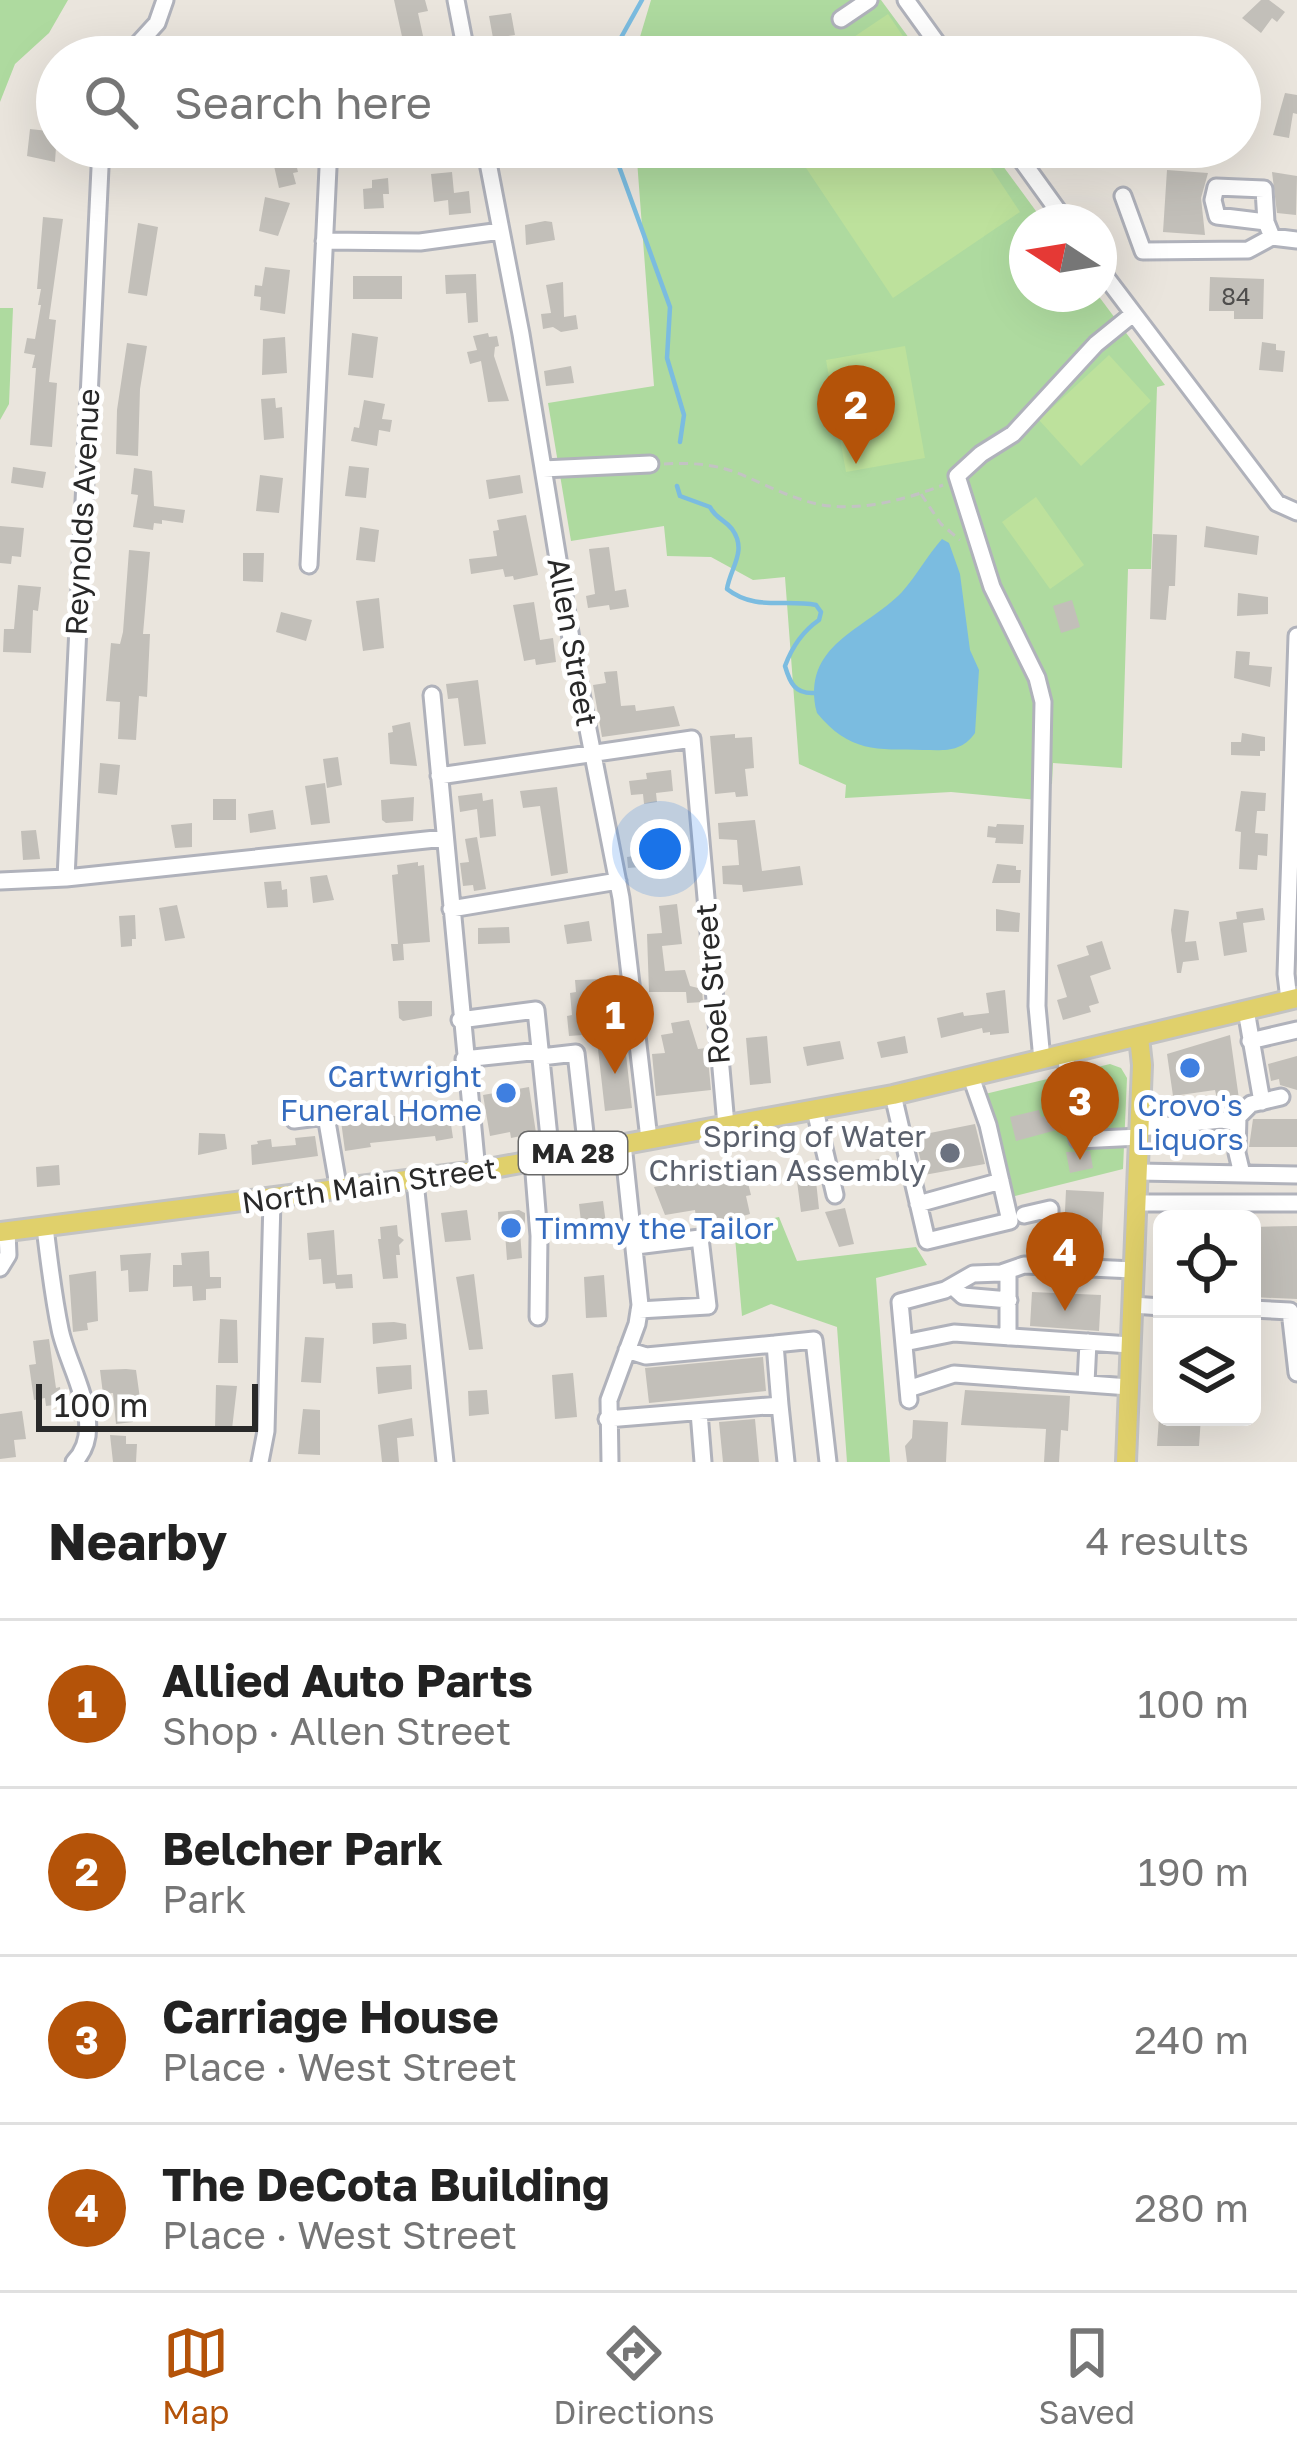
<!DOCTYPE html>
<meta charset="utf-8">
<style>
body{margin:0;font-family:"Golos Text",sans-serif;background:#f2f2f2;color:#222}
.controls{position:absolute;right:36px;bottom:36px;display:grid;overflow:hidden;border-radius:18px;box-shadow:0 12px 48px #0002}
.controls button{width:108px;height:108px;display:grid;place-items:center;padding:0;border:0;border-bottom:3px solid #e0e0e0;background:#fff;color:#222;font:60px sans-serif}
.compass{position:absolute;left:1009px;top:204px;width:108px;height:108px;border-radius:50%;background:#fff;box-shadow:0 12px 48px #0002;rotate:282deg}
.scale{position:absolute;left:36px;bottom:30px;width:222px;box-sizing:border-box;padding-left:12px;border:6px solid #292929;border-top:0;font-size:33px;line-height:42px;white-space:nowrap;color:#292929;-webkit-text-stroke:9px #fff;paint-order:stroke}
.you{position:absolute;left:660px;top:849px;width:42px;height:42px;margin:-30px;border:9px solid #fff;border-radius:50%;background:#1a73e8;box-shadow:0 0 0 18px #1a73e833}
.badge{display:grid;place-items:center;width:78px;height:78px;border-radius:50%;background:#b45309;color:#fff;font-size:39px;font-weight:700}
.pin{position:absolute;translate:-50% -99px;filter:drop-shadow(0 3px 6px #0008)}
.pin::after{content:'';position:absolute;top:63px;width:42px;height:36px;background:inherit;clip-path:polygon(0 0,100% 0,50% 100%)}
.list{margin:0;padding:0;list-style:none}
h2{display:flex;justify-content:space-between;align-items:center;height:156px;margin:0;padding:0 48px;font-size:51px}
h2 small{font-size:39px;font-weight:400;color:#767676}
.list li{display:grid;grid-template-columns:78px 1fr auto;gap:36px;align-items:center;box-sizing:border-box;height:168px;padding:0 48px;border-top:3px solid #e0e0e0}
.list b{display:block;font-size:45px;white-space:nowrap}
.list p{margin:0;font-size:39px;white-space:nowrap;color:#767676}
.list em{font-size:39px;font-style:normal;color:#767676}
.icon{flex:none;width:66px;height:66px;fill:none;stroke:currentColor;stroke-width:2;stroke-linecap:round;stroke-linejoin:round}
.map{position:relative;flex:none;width:1297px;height:1462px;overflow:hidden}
.search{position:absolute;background:#fff;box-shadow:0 12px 48px #0002;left:36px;right:36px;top:36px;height:132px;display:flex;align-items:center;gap:30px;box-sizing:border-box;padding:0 42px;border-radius:66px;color:#767676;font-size:45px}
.sheet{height:828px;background:#fff}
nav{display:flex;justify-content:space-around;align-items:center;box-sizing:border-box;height:168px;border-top:3px solid #e0e0e0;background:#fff;font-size:33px;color:#767676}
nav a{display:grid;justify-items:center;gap:6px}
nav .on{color:#b45309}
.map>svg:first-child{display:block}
.green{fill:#aeda9f}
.pitch{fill:#bde19c}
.water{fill:#7bbce0}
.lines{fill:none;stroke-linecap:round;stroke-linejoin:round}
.stream{stroke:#7bbce0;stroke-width:4.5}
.building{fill:#c2bfb9}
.minor-casing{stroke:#b0b2bb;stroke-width:21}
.major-casing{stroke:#c3c3c3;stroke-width:24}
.path{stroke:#c3c3c3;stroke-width:3;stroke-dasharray:9 6;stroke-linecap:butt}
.minor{stroke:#fff;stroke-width:15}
.major{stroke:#e0d06b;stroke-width:18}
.shop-dot{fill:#3f7fe0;stroke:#fff;stroke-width:4.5}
.worship-dot{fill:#6b7280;stroke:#fff;stroke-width:4.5}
.labels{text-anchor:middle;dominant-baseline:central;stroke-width:10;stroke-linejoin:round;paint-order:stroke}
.number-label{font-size:24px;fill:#4f4e4d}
.shield{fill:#fff;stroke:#696969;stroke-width:3}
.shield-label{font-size:27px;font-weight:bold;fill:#292929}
.street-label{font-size:30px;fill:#292929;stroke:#fff}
.shop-label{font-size:30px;fill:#366cbe;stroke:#fff;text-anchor:end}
.worship-label{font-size:30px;fill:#5b616d;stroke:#fff;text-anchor:end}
</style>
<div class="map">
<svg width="1297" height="1462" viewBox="0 0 1297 1462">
<rect width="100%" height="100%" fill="#eae5dd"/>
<path class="green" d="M0,0H68L49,33L15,64L0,102Z
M651,0H881L923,57H634Z
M636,147H989L1044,222H1027V294H1097L1165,385L1157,387L1151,569H1128L1122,768L1053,763L1052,784L1038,783V800L951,792L845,798L846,785L799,764L785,577L753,580L711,557L667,556L664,526L571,541L548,403L654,386Z
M0,308H13L9,404L0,420Z
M1110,1064L1121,1068L1127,1078L1123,1169L1011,1197L985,1094Z
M779,1217L797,1261L916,1247L927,1265L876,1278L890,1462H847L837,1327L771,1304L742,1316L734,1226Z"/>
<path class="pitch" d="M888,14L917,57H824Z
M792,147H977L1020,212L893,298Z
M905,346L925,458L846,472L826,360Z
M1109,355L1151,401L1081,466L1039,420Z
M1036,497L1084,565L1050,589L1002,522Z"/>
<path class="water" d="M942,539L949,543L960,574L970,650L979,670L975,733C961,753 944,750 923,750C876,749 850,753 817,713C800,644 866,630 902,592C917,575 927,556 942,539Z"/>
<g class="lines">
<path class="stream" d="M601,57L618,43L642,0
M612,147L670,307L667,358L684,415L680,442
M677,486L680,496L710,507C716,519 724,519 732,529C748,551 730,568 727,589C755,611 785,599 816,605L821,612L819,620C803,631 792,647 785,666C790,683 795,694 814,693"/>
</g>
<path class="building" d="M394,0H425L428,11L418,13L425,45L411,48L409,40L403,41Z
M1261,0H1269L1285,12L1277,22L1272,18L1261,33L1242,18Z
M511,13L515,35L493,38L489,16Z
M1285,93L1297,95V114L1293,113L1289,138L1273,135Z
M30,129L57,132L55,162L27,156Z
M293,151L298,172L293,173L296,184L279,188L272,157Z
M1167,170L1208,173L1201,198L1205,235L1163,232Z
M452,172L454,193L469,191L471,213L449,215L448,200L434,202L431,174Z
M1272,172L1297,176L1296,215L1277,213Z
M388,178L389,194H383L384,208L364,209L363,189L372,188V180Z
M265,197L290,203L278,236L259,231Z
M43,217L63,219L49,319L56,320L49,382L57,383L52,447L30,445L36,368H32L35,355L24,353L27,338L35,339L41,305H38L41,289H37Z
M545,221L552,222L555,240L526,245L525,225Z
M138,223L158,227L147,296L128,293Z
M265,267L290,270L285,314L260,310L261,297L254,296L255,285L262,286Z
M476,274L478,322L468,323L466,293L446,294L445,275Z
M353,276H402V299H353Z
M1210,277L1264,279L1263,319H1234V311H1209Z
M563,282L564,317L576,315L578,329L561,332L553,327L543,329L541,314L551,313L546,285Z
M352,333L378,337L373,378L348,375Z
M488,333L489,337L497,336L499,346L495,347L494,356L509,401L488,402L481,361L470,364L467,352L477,350L473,336Z
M285,337L287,373L262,375L263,339Z
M1262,342L1276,344V350L1285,351L1283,372L1259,370Z
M127,343L147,346L140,389L138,456L116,454L117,410Z
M571,366L574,383L546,386L544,371Z
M275,398L276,408L282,407L284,438L264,440L261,399Z
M364,400L385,404L382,419L392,420L390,432L379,430L377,446L351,441L354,427L359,428Z
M349,466L369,468L366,498L345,496Z
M13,467L46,472L43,488L11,483Z
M134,468L152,471L154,506L185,510L183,523L162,520V524L154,523L153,530L133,527L138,495L131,494Z
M260,475L283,478L279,513L256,511Z
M520,475L523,493L489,499L486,480Z
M526,515L538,575L514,580L513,576L505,577L503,569L471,574L469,559L497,556L493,531L499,530L497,520Z
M0,526L24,528L21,557L12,556L11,564L0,563Z
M1206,526L1259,536L1257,555L1204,547Z
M360,527L379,530L375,562L356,560Z
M1153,534L1177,535L1175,586H1169L1166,620L1150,619Z
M609,547L615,591L626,589L629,607L610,610L609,605L588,608L586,596L595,594L589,549Z
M129,550L150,552L143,634H150L147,697L139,696L136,740L118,739L120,702L106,701L111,643L120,644L123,632Z
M243,553H264L263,582L243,581Z
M18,585L41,587L38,611L33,610L31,653L3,652L4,629H14Z
M1238,593L1268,597V614L1237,616Z
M379,598L384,648L363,651L356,601Z
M1072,600L1080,627L1061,633L1053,606Z
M534,602L540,640L553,638L556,662L536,665L535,659L524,661L513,605Z
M281,612L312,620L306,641L276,632Z
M1236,651L1250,652L1249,665L1272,667L1270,687L1234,678Z
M617,671L621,706L635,705L636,711L674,706L680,726L602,737L593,685L606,683L604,672Z
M478,680L486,744L464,746L458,698L448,699L446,684Z
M410,722L417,766L390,764L388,733L393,732L392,726Z
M1242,733L1265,737V751H1260V756L1231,755V742H1241Z
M735,734V738L752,737L754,768L745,769L748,796L736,797L735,792L715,794L710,736Z
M338,757L342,785L327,788L323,759Z
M100,763L120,765L117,795L98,793Z
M671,770L673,791L656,793L657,802L644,804L643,794L631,795L629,781L647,779L646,773Z
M325,783L330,823L311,825L305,786Z
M557,787L568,873L551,876L540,806L523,808L520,791Z
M1241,791L1266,793L1265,811H1257L1255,833L1268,834L1267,856L1258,855L1257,870L1239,869L1241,832L1235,831Z
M482,793L483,801L493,799L496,836L480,838L477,809L460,812L458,796Z
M414,797L413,821L386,823L382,820L381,800Z
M213,799H236V820H213Z
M273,810L276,829L250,833L248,814Z
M755,820L762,871L800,866L803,885L743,892L742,885L723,884L722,866L739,865L737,840L719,839L718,823Z
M192,823V847L175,848L171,825Z
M997,824L1024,825L1023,844L995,843L996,838L987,837L988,826L996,827Z
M36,830L40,859L23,860L21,831Z
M477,837L486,889L474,891L473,885L463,886L460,863L469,862L465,839Z
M677,843L678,864L628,868L627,857L659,853V844Z
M418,862V866L424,865L430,942L403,944L404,960L393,961L391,944H398L392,875L398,874L397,865Z
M997,864L1016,866V870H1021L1020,883H992Z
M327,875L334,900L313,903L310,877Z
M281,881L282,890L287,889L288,907L267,908L264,882Z
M677,904L682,944L662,946L665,971L685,970L690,986L702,989L703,1002L687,1003L686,992H649L647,934L662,933L659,906Z
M177,905L185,938L165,941L159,908Z
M1263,908L1265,920L1243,923L1247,952L1224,956L1219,922L1237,919L1236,912Z
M996,909L1020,913L1019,932L996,931Z
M1174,909L1189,911L1185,942L1196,941L1199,960L1183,962L1181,973H1177L1171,930Z
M135,915L136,939H132V946L121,947L119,916Z
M589,921L592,941L567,944L564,925Z
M509,927L510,943L478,944V928Z
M1102,941L1111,969L1090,976L1099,1003L1089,1006L1091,1012L1063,1020L1057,1000L1067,997L1057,965L1089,955L1086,946Z
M602,979L603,998L592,999L596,1034L569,1036L567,1016L572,1015L570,993L576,992L575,980Z
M1005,990L1009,1033L990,1035V1032L983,1033L982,1028L941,1038L937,1018L963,1012L964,1016L989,1013L986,993Z
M398,1001H432V1016L403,1021L399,1018Z
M689,1020L698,1049L707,1048L711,1090L656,1096L652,1054L665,1053L661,1035L673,1033L671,1023Z
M1230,1035L1239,1099L1224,1108H1219L1215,1090L1173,1096L1167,1054Z
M767,1036L771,1083L750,1085L746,1038Z
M905,1036L908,1053L881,1058L877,1042Z
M624,1037L632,1108L605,1111L597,1040Z
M840,1041L844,1059L807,1066L803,1047Z
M1297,1056V1090L1280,1085L1279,1079L1271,1081L1268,1064Z
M529,1087L536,1133L511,1138L510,1132L490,1136L483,1095Z
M1039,1110L1041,1117L1061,1113L1064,1128L1016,1141L1010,1117Z
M449,1111L453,1138L436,1141L435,1136L370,1143L371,1147L345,1151L341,1121Z
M1253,1119H1297V1147H1249Z
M975,1124L985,1164L924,1175L915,1136Z
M199,1133L225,1134L227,1149L198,1155Z
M315,1136L318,1156L252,1165L251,1145L258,1144L257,1141L271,1139L272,1147L296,1145L295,1138Z
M1090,1151L1093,1168L1070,1173L1066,1152Z
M887,1157L891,1177L866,1183L862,1163Z
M814,1162L819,1209L801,1212L795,1166Z
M59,1165L60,1185L37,1187L36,1167Z
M715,1166L717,1182L746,1175L751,1195L746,1196L750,1214L703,1227L697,1226L695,1210L665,1215L654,1187L691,1180L690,1169Z
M1066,1190L1104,1192L1101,1254L1063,1253Z
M603,1201L608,1239L596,1241L593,1221L581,1222L579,1204Z
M845,1208L854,1244L839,1247L825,1212Z
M467,1210L471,1240L445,1242L441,1213Z
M519,1210L525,1213V1220L524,1232H520L522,1258L507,1260L505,1233L499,1234L498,1212Z
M397,1225L398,1236L404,1240L399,1245L400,1255H396L398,1278L383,1279L378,1239H381L380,1227Z
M1297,1226V1299L1252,1297V1227Z
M334,1230L337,1275L352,1274L353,1288L336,1289L335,1283L323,1284L321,1259L309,1260L307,1233Z
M209,1251L210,1277H221V1288L206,1289V1300L193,1301L192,1286L173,1287V1265H182L181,1253Z
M151,1253L148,1291L129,1292L128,1270L121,1271L120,1255Z
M96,1271L98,1321L87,1323L88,1330L73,1332L69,1275Z
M474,1274L483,1349L469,1350L456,1277Z
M604,1275L607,1317L586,1318L584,1277Z
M1032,1292L1101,1295L1099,1331L1030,1326Z
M220,1319L237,1320L238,1363H218Z
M394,1322L406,1324L407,1339L373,1344L372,1323Z
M305,1337L324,1338L321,1383L301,1382Z
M49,1339L56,1388L60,1387L62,1404L46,1406L45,1398L34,1400L29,1365L36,1364L33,1341Z
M763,1357L766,1391L649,1403L645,1368Z
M411,1365L412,1389L378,1394L376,1367Z
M126,1369L136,1370L142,1413L132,1414L133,1422L116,1424L113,1393L103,1394L100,1370Z
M573,1373L577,1417L555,1419L552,1375Z
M216,1385L237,1386L232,1429L215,1428Z
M487,1390L489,1414L469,1416L468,1391Z
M965,1390L1070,1396L1068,1431L1061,1430L1059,1462H1044L1046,1429L961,1425Z
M303,1409L320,1410V1455L298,1454Z
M22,1411L26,1439L14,1440L16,1457L0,1459V1414Z
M1159,1417H1201L1199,1446H1157Z
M412,1418L414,1436L397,1438L399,1462H382L378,1425Z
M755,1419L759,1462H723L719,1422Z
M913,1420L948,1422L946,1462H907L905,1446L912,1438Z
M110,1435L126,1436V1444H137L136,1462H113Z"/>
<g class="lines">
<defs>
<path id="minor" d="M456,0L467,57
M906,0L947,57
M841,19L869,0
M126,57L157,23L165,0
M485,147L521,334L575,663L621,898L649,1139
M1012,147L1066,222
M1123,196L1143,251L1248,250L1272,237L1297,240
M1266,222L1264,189L1216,187L1213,200L1217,216L1266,222L1272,237
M324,241L420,242L501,231
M1099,268L1277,503L1297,512
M543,469L650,464
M309,565L329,147
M432,695L477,1171
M439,776L692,739L726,1125
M66,878L101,147
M0,881L66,878L445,838
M451,909L618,881
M1289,1000L1286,974L1297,636
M1246,1010L1262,1102
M460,1020L536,1010L551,1157
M1250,1041L1297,1030
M1065,1054L1078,1140L1140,1137
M541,1057L576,1053L587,1151
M464,1059L540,1051
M1042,1060L1037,1006L1043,702L1037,678L992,587L957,476L981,454L1013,434L1096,344L1133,314
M893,1095L927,1241L1010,1221L988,1125L971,1077
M815,1110L835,1195
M294,1120L326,1116L339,1191
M1140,1128L1221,1120L1237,1123
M533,1161L539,1236L538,1317
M1138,1172L1297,1175
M1242,1174L1237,1153L1238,1117L1251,1104L1281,1097
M415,1182L445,1462
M1136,1203H1297
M918,1204L1001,1181
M1024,1215L1050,1209L1051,1266
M45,1227C49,1261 53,1295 60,1329C67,1367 109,1427 74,1462
M636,1246L700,1238L708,1306L639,1310
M0,1268L8,1255L7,1231
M1008,1271V1337
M952,1286L963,1296L1009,1300
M1132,1305L1162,1307
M1252,1309L1290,1311L1297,1373
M904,1343L954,1333L1130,1345
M775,1344L814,1340L828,1462
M1086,1383L1088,1342
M908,1389L954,1374L1129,1387
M909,1400L900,1302L945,1290L973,1274L1001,1273L1024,1265L1134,1270
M780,1405L786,1462
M699,1412L703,1462
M607,1419L780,1405L775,1344L646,1356L627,1350
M260,1462L266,1431L272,1200
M610,1462L609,1400L637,1324L640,1305L623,1144"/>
<path id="major" d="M0,1232L477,1171L893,1095L1297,998
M1126,1462L1142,1065L1139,1037"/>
</defs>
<use href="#minor" class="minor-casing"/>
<use href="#major" class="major-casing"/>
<path class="path" d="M664,464C737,460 743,481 806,501C848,515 903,501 943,485
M921,494L941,524L960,540"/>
<use href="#minor" class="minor"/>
<use href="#major" class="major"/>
</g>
<g class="shop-dot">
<circle cx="1190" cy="1068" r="12"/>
<circle cx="506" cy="1093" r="12"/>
<circle cx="511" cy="1228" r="12"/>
</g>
<circle class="worship-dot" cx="950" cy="1153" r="12"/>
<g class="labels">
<g class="number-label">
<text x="1236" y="295">84</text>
</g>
<rect class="shield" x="519" y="1132" width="108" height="42" rx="9"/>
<g class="shield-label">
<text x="573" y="1153">MA 28</text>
</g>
<g class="street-label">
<text transform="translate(82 512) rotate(-87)">Reynolds Avenue</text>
<text transform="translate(573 642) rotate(80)">Allen Street</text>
<text transform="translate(712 984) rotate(-95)">Roel Street</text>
<text transform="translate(369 1185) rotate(-8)">North Main Street</text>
</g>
<g class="shop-label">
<text x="482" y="1076">Cartwright<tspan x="482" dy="34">Funeral Home</tspan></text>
<text x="1190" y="1105" text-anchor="middle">Crovo's<tspan x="1190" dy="34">Liquors</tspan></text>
<text x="535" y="1228" text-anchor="start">Timmy the Tailor</text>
</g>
<g class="worship-label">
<text x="926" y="1136">Spring of Water<tspan x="926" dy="34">Christian Assembly</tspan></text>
</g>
</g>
</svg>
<div class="controls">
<button><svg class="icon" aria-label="locate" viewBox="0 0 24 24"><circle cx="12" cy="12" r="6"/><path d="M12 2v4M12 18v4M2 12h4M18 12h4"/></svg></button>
<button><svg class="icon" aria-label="layers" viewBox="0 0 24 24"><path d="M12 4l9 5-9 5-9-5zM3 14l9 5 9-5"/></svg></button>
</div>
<svg class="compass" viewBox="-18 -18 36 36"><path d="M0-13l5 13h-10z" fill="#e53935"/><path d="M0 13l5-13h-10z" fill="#767676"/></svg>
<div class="scale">100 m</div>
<div class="you"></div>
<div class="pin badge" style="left:615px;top:1074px">1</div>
<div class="pin badge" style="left:856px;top:464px">2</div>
<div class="pin badge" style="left:1080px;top:1160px">3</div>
<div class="pin badge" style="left:1065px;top:1311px">4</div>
<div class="search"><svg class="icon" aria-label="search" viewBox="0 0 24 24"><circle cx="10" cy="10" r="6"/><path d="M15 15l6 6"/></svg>Search here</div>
</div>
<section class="sheet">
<h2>Nearby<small>4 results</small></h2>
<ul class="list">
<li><span class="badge">1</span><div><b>Allied Auto Parts</b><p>Shop · Allen Street</p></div><em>100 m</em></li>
<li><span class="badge">2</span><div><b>Belcher Park</b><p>Park</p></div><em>190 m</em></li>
<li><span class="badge">3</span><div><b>Carriage House</b><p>Place · West Street</p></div><em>240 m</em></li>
<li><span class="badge">4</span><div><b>The DeCota Building</b><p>Place · West Street</p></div><em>280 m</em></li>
</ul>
</section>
<nav>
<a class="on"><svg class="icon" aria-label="map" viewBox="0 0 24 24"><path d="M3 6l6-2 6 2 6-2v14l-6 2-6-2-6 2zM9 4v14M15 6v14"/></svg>Map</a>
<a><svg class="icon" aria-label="directions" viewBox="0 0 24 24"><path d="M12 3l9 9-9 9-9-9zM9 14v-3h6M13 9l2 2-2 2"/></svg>Directions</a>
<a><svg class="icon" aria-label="saved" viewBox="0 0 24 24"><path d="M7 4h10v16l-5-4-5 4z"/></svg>Saved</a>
</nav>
